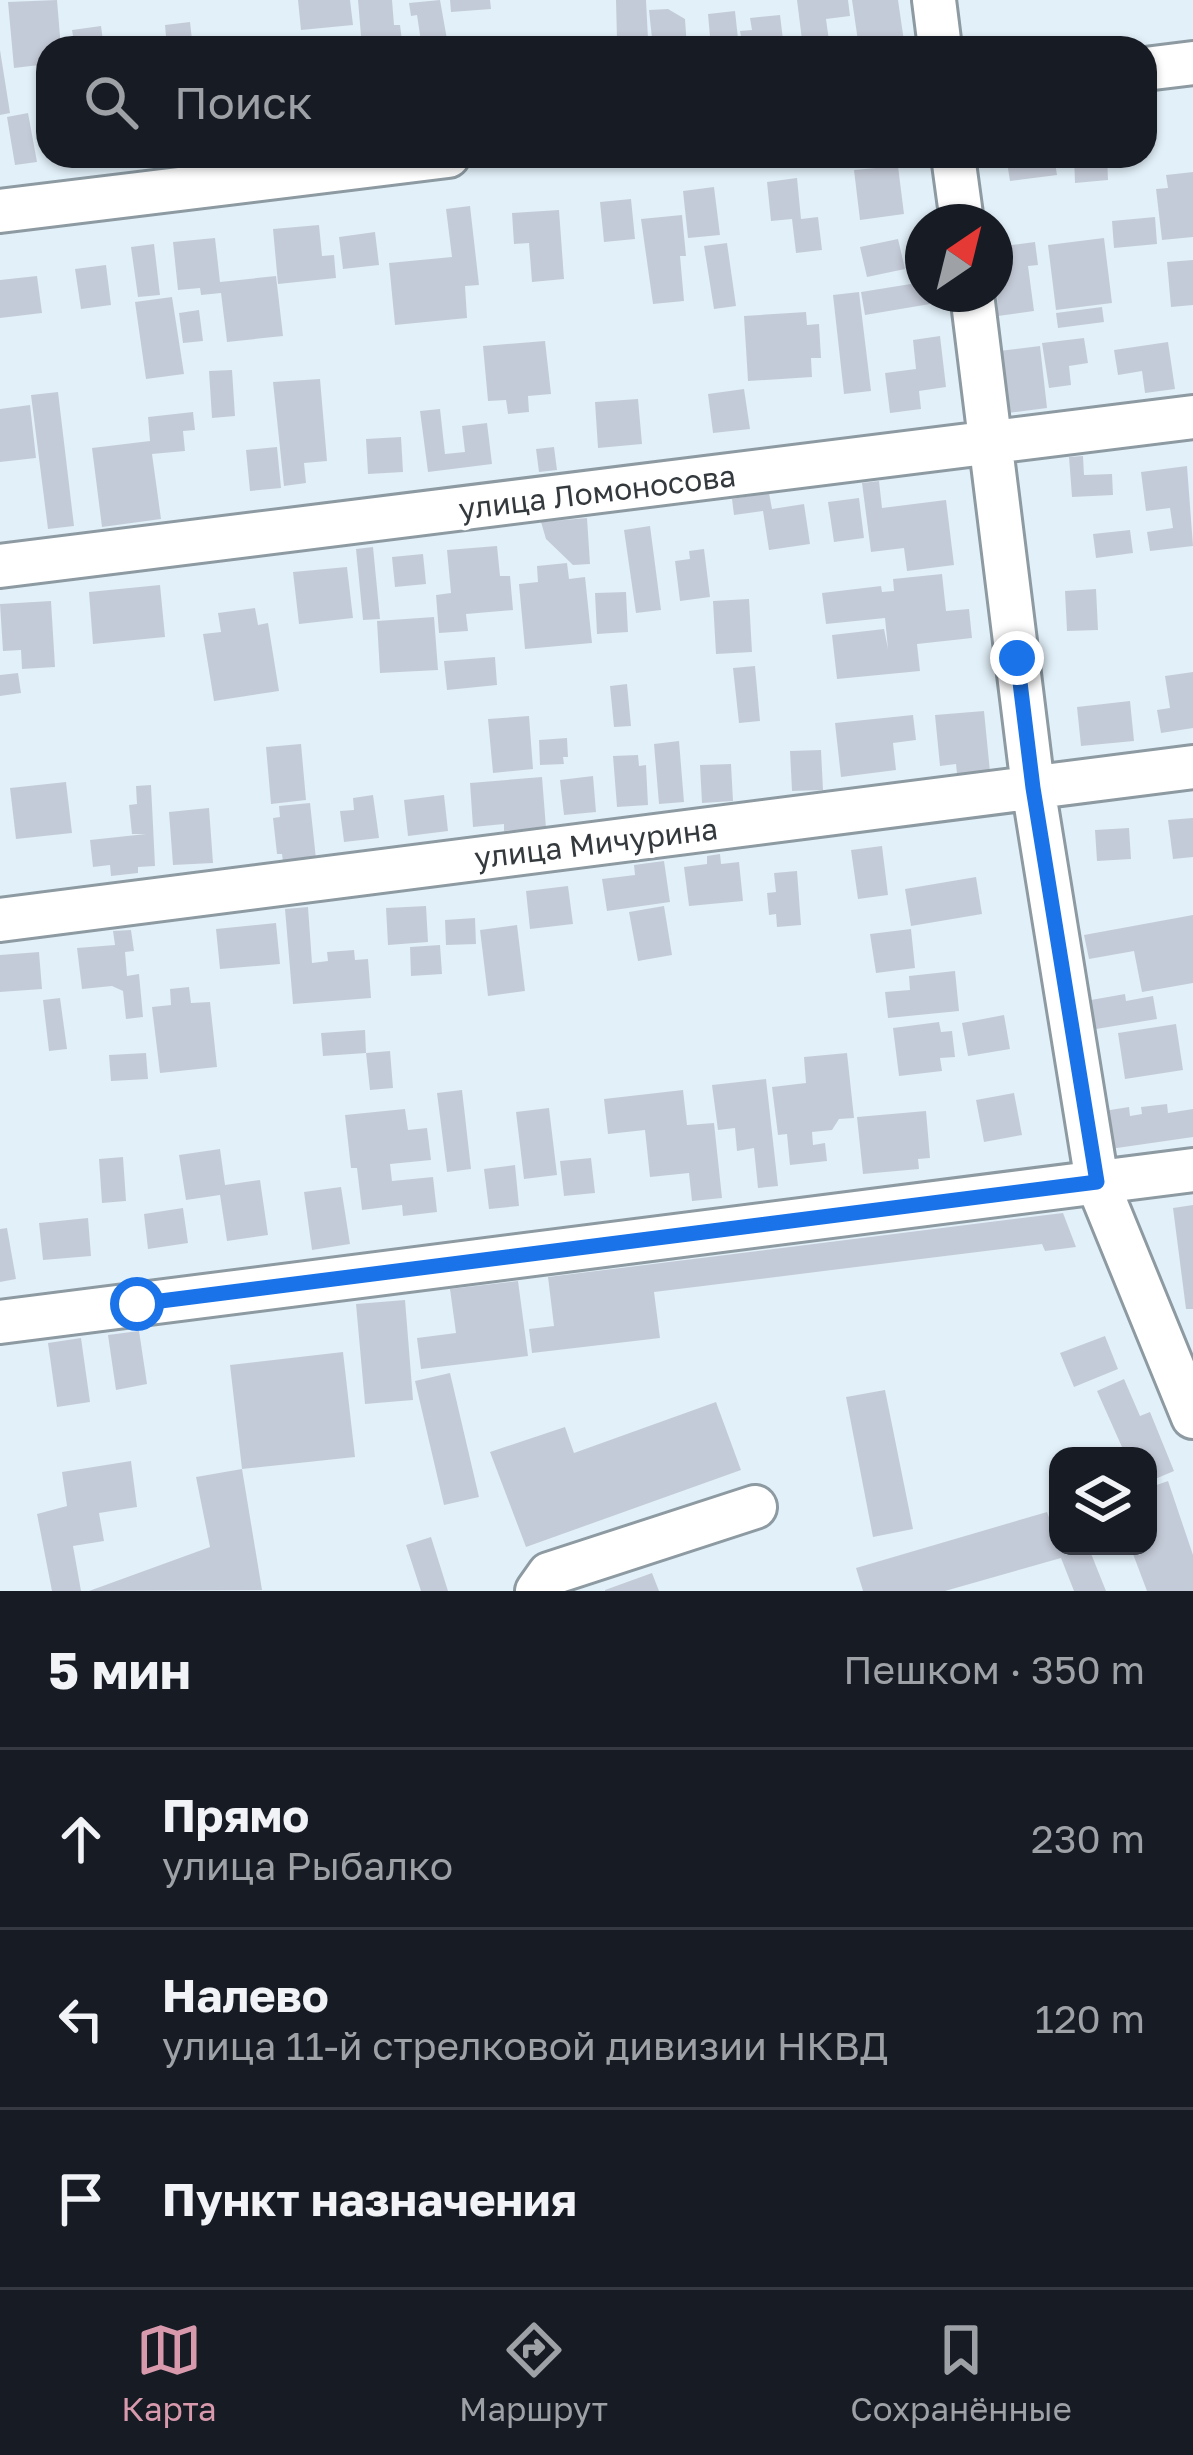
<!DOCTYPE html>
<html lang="ru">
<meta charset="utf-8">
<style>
body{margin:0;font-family:"Golos Text",sans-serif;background:#20242c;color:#f1f3f6}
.controls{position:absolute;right:36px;bottom:36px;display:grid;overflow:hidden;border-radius:24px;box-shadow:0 3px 9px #0004}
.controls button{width:108px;height:108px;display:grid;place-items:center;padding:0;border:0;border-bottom:3px solid #363941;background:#171b24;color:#f1f3f6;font:60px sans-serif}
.compass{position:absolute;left:905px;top:204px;width:108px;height:108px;border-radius:50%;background:#171b24;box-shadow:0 3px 9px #0004;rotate:35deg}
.stop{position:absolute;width:36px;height:36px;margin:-27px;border:9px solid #1a73e8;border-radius:50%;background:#fff}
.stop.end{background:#1a73e8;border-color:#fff;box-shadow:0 3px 12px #0008}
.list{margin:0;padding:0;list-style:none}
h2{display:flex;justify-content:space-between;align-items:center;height:156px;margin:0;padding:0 48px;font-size:51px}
h2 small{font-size:39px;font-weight:400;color:#9ea1a6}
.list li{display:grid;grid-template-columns:78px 1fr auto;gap:36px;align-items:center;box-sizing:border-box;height:180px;padding:0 48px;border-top:3px solid #363941}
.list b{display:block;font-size:45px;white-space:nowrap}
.list p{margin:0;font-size:39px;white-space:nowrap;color:#9ea1a6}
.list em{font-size:39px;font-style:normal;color:#9ea1a6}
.icon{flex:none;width:66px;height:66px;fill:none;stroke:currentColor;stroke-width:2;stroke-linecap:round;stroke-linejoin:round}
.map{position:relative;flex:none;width:1193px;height:1591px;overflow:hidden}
.search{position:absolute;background:#171b24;box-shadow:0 3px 9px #0004;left:36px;right:36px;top:36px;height:132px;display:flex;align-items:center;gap:30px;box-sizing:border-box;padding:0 42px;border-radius:36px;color:#9ea1a6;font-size:45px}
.sheet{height:696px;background:#171b24}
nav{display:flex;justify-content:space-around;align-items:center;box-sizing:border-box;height:168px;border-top:3px solid #363941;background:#171b24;font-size:33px;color:#9ea1a6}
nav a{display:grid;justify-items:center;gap:6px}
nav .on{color:#d899ad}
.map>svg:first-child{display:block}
.building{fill:#c4cbd8}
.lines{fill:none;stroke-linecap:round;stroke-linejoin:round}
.minor-casing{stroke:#8d9aa2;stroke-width:48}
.minor{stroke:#fff;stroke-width:42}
.route{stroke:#1a73e8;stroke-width:15}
.labels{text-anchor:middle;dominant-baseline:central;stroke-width:9;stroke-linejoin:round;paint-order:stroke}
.street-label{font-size:30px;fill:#34393d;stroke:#fff}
</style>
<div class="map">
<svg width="1193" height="1591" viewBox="0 0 1193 1591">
<rect width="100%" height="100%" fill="#e2f0f9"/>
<path class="building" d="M57,0L61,48H48V64L14,68L8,2Z
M298,0H350L353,25L301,30Z
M358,0H392L394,25H400L403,48H362Z
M440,0L448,45L422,48L417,15L411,16L409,3Z
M450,0H490L491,9L451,12Z
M616,0H646L648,39L617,40Z
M797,0H848L850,16L826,19L830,48H803Z
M852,0H898L905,48H859Z
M668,9L685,19L687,48H653L649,10Z
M735,11L739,48H711L708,14Z
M780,15L784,48H743L740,31L752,30L750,18Z
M190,22L193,48H167L165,25Z
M101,26L104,48H75L72,30Z
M0,50L10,113L0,115Z
M28,113L37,162L15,165L7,117Z
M1006,156H1054L1057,175L1010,181Z
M1074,156H1107L1108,180L1075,183Z
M898,166L904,214L860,220L854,170Z
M1193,172V237L1162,240L1156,189L1168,188L1166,175Z
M797,178L801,219L818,217L822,250L796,253L792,219L771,221L767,182Z
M714,187L720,235L688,238L683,191Z
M631,199L635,239L604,242L600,202Z
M470,206L479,285L465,286L467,318L395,325L389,263L452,257L446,209Z
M559,210L564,279L532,282L529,243L514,244L512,213Z
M682,215L686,256H680L684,301L653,304L641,219Z
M1155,217L1157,244L1114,248L1112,221Z
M319,225L322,256L334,255L336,278L278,284L273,229Z
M375,232L379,265L343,269L339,237Z
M215,238L220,282L276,276L283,336L227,342L221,293L201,295L200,288L178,290L173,242Z
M1104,238L1112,303L1056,310L1048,245Z
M898,239L905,269L867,277L860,247Z
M1035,242L1038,265L1028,266L1034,311L998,316L995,247Z
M727,243L736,306L714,309L704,246Z
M154,244L160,295L138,297L131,247Z
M1193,260V305L1171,307L1167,262Z
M106,265L111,305L81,309L75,269Z
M37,276L42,313L0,318V280Z
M923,282V294H929L930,304L865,315L861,292Z
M859,292L871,391L844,394L833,295Z
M172,297L184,374L146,379L135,302Z
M1102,307L1104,322L1058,328L1056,313Z
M199,310L203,341L183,343L179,313Z
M806,312L807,325L819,324L821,358H811L812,377L748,381L744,316Z
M940,336L946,387L919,391L921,409L890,413L885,373L916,369L913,340Z
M1084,338L1088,363L1069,366L1071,385L1049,388L1042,343Z
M545,341L551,394L528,396L529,412L508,414L506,400L488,401L483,346Z
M1168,342L1175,389L1145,393L1142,371L1118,375L1114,350Z
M1040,346L1047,408L1007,413L999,351Z
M232,370L235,416L212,418L209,371Z
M320,379L327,461L304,463L306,483L284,486L273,382Z
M744,389L750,429L713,433L708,394Z
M58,392L74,526L48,529L31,395Z
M638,399L642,444L598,448L595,402Z
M30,405L36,458L0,462V409Z
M440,409L445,454L465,452L462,426L487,423L492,464L428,472L420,411Z
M193,412L195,430L183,431L185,451L152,454L161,519L102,527L92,448L150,441L148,417Z
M401,437L403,472L368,474L366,439Z
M277,447L281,488L250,491L246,450Z
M554,447L557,470L539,472L536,449Z
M1083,456L1084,475L1112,474L1113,495L1072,497L1069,457Z
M1187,466L1193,546L1150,551L1147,532L1173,528L1170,508L1146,511L1141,472Z
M879,481L882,508L946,500L954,565L907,571L904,548L871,552L862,483Z
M769,493L772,509L804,504L810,544L769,550L763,511L734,515L732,499Z
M859,498L864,538L834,542L828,502Z
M587,518L590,564L573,565L546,539L541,522Z
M650,526L661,610L636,613L624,530Z
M1130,530L1133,553L1096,558L1093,534Z
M497,546L500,576H510L513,610L466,614L468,631L439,633L436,595L451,593L447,550Z
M373,547L380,619L363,620L356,549Z
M704,549L710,597L680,601L675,561L690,559L689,551Z
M423,554L426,584L395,587L392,557Z
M567,563L569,579L585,577L592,643L525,649L519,584L538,582L537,566Z
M347,567L353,618L299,624L293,572Z
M942,574L946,611L969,609L972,638L917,644L920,671L837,679L832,635L884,629L888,649L885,618L826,624L822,593L881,586L882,592L894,591L893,579Z
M160,585L165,637L93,644L89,592Z
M1096,589L1098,630L1067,631L1065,591Z
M626,592L628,632L597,634L595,593Z
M749,599L752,652L716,654L713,601Z
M51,601L55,667L22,669L21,650L3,651L0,604Z
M255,608L258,625L268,623L279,691L214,701L203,634L221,632L218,613Z
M434,617L438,670L380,673L377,621Z
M495,657L497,685L447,690L444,661Z
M755,666L760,721L739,723L733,668Z
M1193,672V728L1161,733L1157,710L1170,708L1165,676Z
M18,673L21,693L0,696V675Z
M627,684L631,726L614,727L610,686Z
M1130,701L1134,741L1081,746L1077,707Z
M984,711L990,772L957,774L956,764L940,766L935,715Z
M913,715L916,740L893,743L896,770L841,777L835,723Z
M529,716L533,769L493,773L488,719Z
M567,738L568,757H563L564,764L540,765L539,740Z
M679,741L684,802L659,804L654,744Z
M301,744L306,800L271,804L266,747Z
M821,750L823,790L792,791L790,751Z
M638,755L639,766L646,765L648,805L617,807L613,756Z
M731,764L733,801L702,803L700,765Z
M593,776L596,812L564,815L560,780Z
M542,777L546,828L504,831V824L473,827L470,783Z
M66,782L72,833L16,839L10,788Z
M151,785L155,866L138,867V873L111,876L110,865L93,867L90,840L146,834H132L129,805L137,804L136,786Z
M373,795L379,838L344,842L340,811L354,810L353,798Z
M444,795L448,831L408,836L404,800Z
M310,803L316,859L283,862L282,854H277L273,818L280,817L279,806Z
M209,808L213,863L173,865L169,812Z
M1193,818V857L1173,859L1168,820Z
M1129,828L1131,859L1097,861L1095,830Z
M882,846L888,895L858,899L851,850Z
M720,854L721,864L739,862L743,901L689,906L684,867L707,864V856Z
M664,861L670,902L607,911L602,879L635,875L634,865Z
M797,871L801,925L777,927L776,914L769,915L767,893L776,892L774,873Z
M976,877L982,914L911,926L905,889Z
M568,886L573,924L530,929L526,891Z
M426,906L428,942L388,945L386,908Z
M664,906L672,955L638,961L629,912Z
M308,907L312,963L328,961L327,952L354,950L355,960L368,959L371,998L293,1004L285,909Z
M1193,915V983L1142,992L1134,951L1089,959L1084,935Z
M475,918L476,944L446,945L445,920Z
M276,923L280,964L220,969L216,929Z
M517,925L525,991L488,996L480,930Z
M911,929L915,968L876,973L870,934Z
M131,930L134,951L125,952L127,976L139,974L143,1017L126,1019L123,991L112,986L82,989L77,948L115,945L113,931Z
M440,945L442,974L411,976L410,947Z
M39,952L42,989L0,992V955Z
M955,971L959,1011L888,1018L885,992L910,990L909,976Z
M189,987L191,1003L210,1002L217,1067L160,1073L152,1007L171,1005L170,989Z
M1125,994L1126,1001L1153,996L1157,1019L1096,1029L1091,1000Z
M60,998L67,1049L49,1051L43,1000Z
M1004,1015L1010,1049L968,1056L962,1023Z
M939,1022L941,1032L952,1031L955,1057L940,1058L942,1071L899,1076L893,1028Z
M1176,1024L1183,1070L1125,1079L1118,1033Z
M365,1030L366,1053L323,1056L321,1033Z
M390,1051L393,1088L370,1090L366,1053Z
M146,1053L148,1079L111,1081L109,1055Z
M847,1053L854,1118L839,1119L832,1130L812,1132L813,1145L825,1143L827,1161L790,1165L787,1134L778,1135L772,1087L806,1083L804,1057Z
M766,1079L778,1186L758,1188L754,1148L737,1151L735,1128L718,1130L712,1085Z
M462,1090L471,1169L447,1172L437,1093Z
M683,1090L687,1125L714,1123L722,1198L692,1201L689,1173L650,1177L645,1130L608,1134L604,1099Z
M1014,1093L1022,1135L984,1142L976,1100Z
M1167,1104L1168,1113L1193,1109V1137L1110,1149L1104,1111L1129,1107L1130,1116L1142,1114L1141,1107Z
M549,1108L557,1175L524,1179L516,1112Z
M405,1109L408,1130L427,1128L431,1160L390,1164L392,1181L433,1177L437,1212L403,1216L402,1205L362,1210L357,1168H351L345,1115Z
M926,1111L930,1158L918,1159L919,1169L863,1174L857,1117Z
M220,1149L225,1185L260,1180L268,1235L227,1241L220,1195L186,1200L179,1155Z
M123,1157L126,1201L102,1203L99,1159Z
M591,1158L595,1193L564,1196L560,1161Z
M515,1165L519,1206L489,1209L484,1169Z
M341,1187L350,1244L312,1250L304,1192Z
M1193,1205V1309H1186L1173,1208Z
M183,1208L188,1243L148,1249L144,1214Z
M1063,1213L1076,1247L1045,1251L1042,1244L654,1292L660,1338L532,1353L529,1329L554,1326L548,1277Z
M88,1218L91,1256L43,1260L39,1223Z
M7,1228L16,1279L0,1282V1229Z
M518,1281L528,1356L421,1369L417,1338L456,1333L450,1289Z
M405,1300L413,1400L365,1404L356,1304Z
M139,1331L147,1384L116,1390L108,1335Z
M1105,1336L1118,1369L1074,1387L1060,1353Z
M81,1338L90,1402L57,1407L48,1343Z
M343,1352L355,1457L242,1469L230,1365Z
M450,1373L479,1497L444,1505L415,1381Z
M1124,1379L1140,1416L1150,1412L1174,1471L1148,1482V1456H1126L1097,1391Z
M885,1390L913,1529L873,1537L846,1397Z
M716,1402L741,1470L526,1547L490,1452L565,1427L574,1453Z
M131,1461L137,1507L99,1513L104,1541L73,1546L81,1591H52L37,1514L67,1506L62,1472Z
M242,1469L262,1590L89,1591L210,1547L196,1477Z
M1168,1481L1193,1555V1591H1147L1130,1546H1148V1488Z
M1047,1512L1050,1520L1058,1518V1546H1088L1106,1591H1074L1061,1558L945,1591H863L856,1568Z
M431,1537L448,1591H421L406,1545Z
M652,1573L659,1591H605V1590Z"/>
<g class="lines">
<defs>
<path id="minor" d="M934,0L940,48
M1145,69L1193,63
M953,156L962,222
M0,211L448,156
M972,294L1033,787L1097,1182L1193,1417
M0,566L1193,417
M0,920L1193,767
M0,1322L1193,1170
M537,1591L549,1574L755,1507"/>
</defs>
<use href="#minor" class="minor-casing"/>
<use href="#minor" class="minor"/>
</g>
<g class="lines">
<path class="route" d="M137,1304L1097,1182L1033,788L1017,658"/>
</g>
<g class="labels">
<g class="street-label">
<text transform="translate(597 492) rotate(-7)">улица Ломоносова</text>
<text transform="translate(596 843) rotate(-7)">улица Мичурина</text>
</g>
</g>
</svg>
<div class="controls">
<button><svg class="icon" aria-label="layers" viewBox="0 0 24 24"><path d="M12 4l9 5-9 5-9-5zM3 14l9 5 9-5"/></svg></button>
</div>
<svg class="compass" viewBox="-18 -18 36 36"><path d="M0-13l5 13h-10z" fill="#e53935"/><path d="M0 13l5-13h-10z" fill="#9ea1a6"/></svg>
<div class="stop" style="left:137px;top:1304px"></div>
<div class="stop end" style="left:1017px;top:658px"></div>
<div class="search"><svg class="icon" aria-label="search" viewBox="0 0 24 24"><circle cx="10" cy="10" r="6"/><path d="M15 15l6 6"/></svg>Поиск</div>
</div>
<section class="sheet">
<h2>5 мин<small>Пешком · 350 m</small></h2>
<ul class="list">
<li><svg class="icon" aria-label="ahead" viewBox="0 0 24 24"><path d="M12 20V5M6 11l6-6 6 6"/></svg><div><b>Прямо</b><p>улица Рыбалко</p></div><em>230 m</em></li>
<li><svg class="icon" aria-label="left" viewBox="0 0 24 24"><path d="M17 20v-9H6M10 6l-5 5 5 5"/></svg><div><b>Налево</b><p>улица 11-й стрелковой дивизии НКВД</p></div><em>120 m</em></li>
<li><svg class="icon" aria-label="arrive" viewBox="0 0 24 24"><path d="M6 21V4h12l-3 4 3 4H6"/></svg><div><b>Пункт назначения</b></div></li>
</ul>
</section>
<nav>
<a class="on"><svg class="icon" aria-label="map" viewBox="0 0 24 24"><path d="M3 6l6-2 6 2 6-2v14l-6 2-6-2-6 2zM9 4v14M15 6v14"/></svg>Карта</a>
<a><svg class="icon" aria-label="directions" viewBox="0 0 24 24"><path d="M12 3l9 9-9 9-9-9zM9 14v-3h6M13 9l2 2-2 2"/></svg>Маршрут</a>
<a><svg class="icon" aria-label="saved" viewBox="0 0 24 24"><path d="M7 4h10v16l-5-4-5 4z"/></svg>Сохранённые</a>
</nav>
